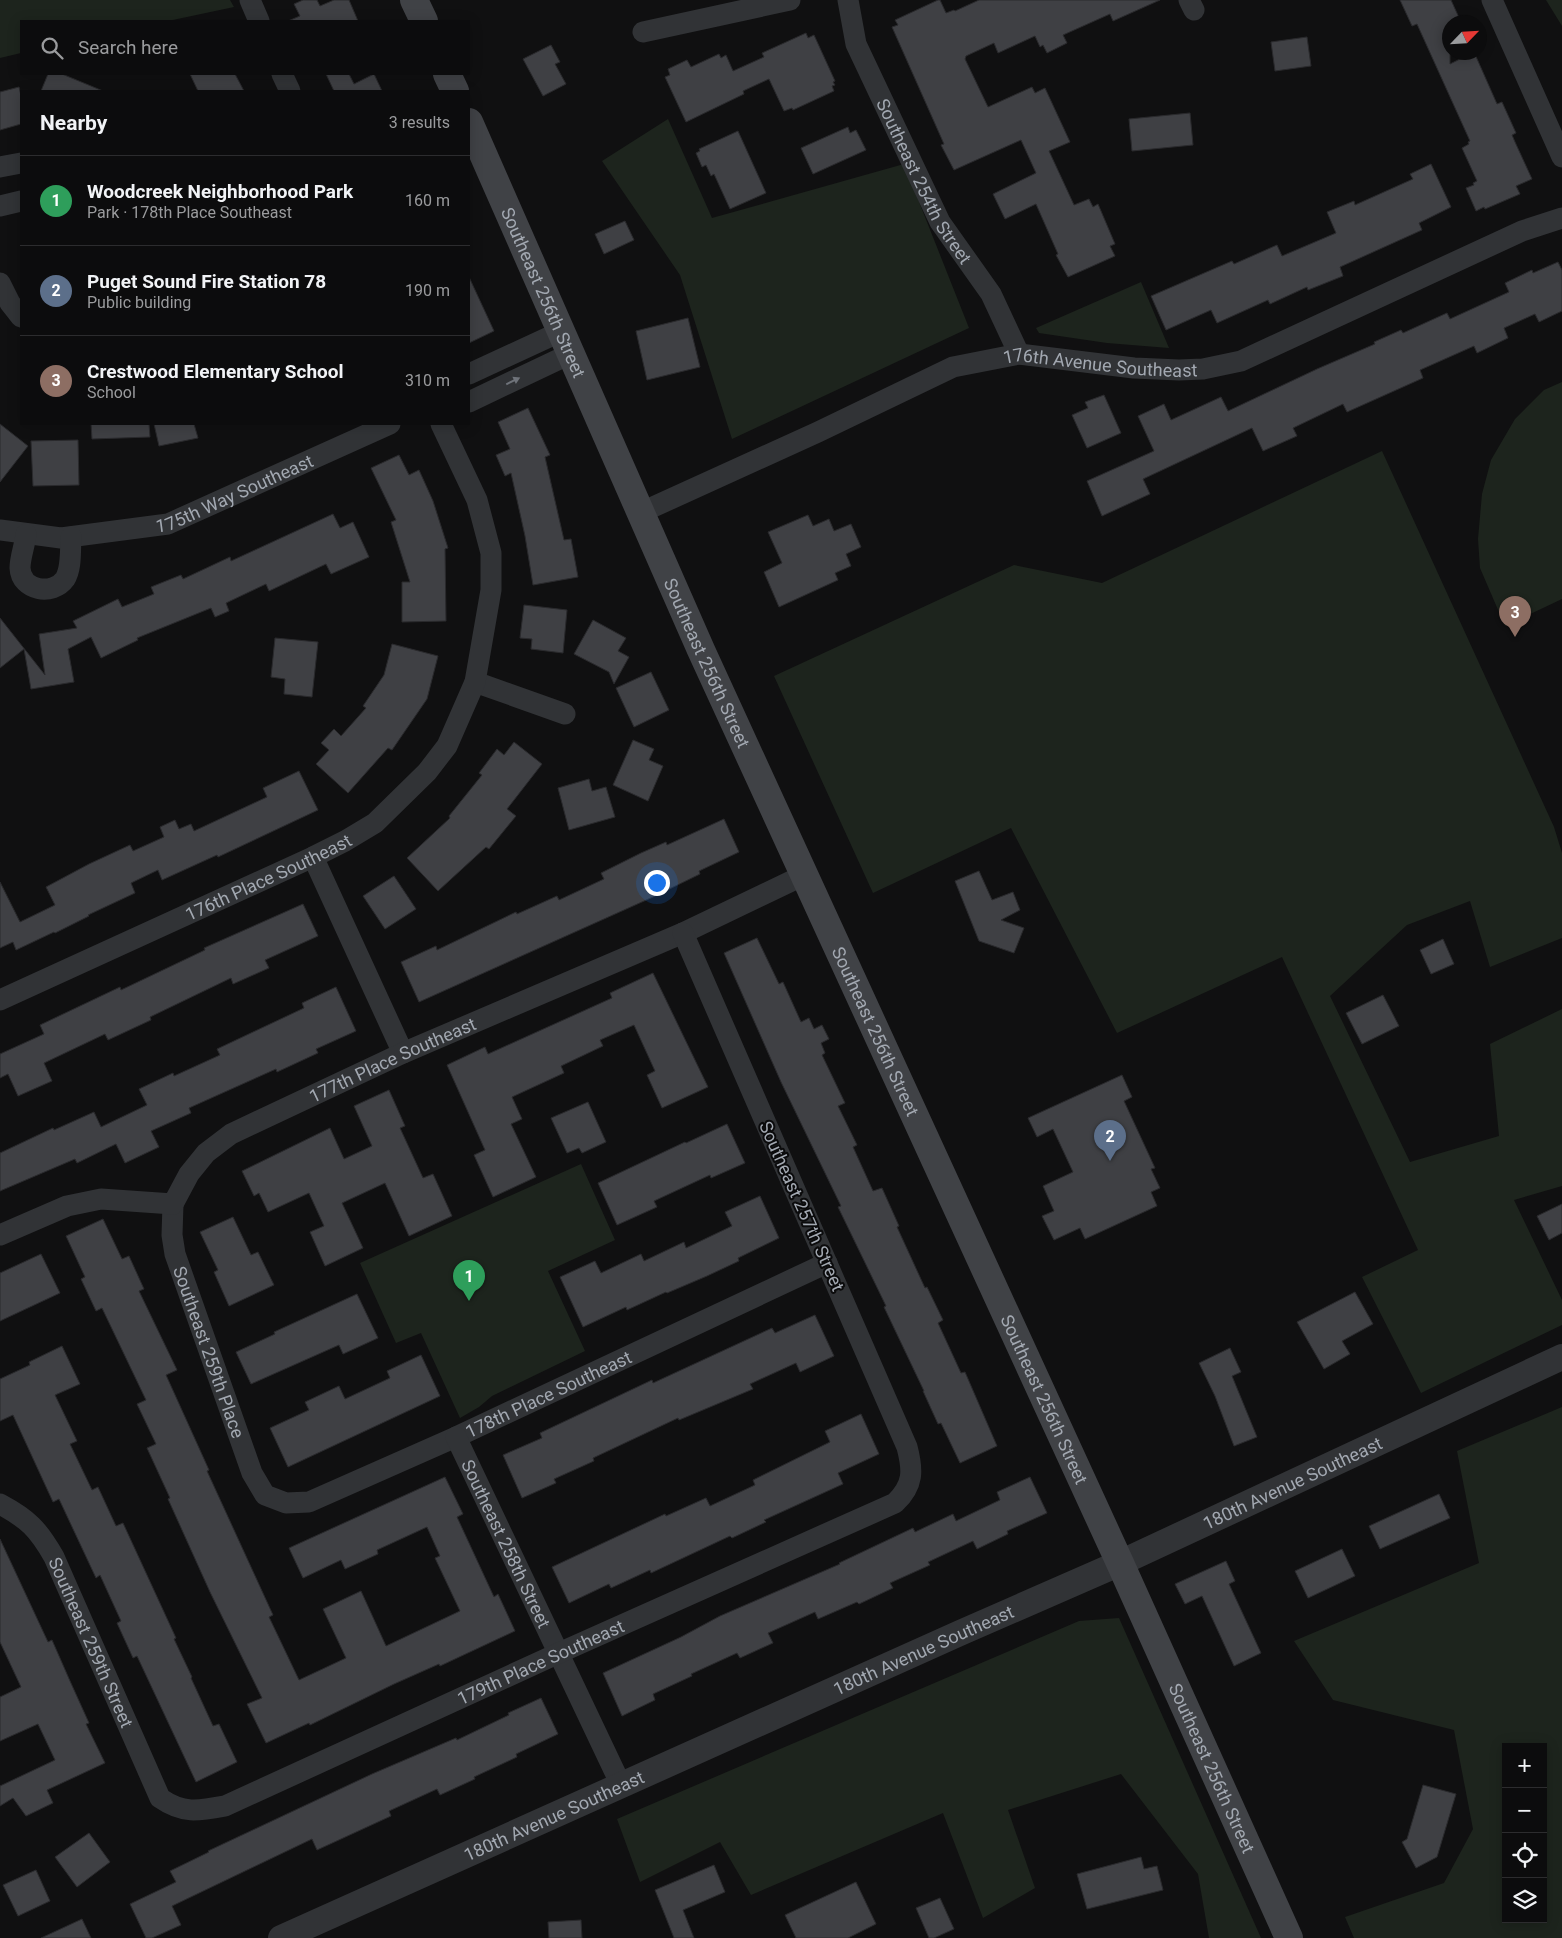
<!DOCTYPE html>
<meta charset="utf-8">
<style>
body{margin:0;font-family:Roboto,sans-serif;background:#1a1a1b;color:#f1f3f6}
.controls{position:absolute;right:15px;bottom:15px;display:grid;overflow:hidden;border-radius:0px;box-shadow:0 2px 12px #0003}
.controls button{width:45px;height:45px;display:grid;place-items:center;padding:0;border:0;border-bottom:1px solid #2c2c2e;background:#0c0c0d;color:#f1f3f6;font:25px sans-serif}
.compass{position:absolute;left:1442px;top:15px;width:45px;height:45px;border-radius:50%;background:#0c0c0d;box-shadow:0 2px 12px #0003;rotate:65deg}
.you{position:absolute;left:656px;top:882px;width:18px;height:18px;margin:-12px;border:4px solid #fff;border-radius:50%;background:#1a73e8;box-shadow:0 0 0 8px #1a73e833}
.badge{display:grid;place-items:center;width:32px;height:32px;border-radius:50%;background:#d93025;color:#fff;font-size:16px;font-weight:700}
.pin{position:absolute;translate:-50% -41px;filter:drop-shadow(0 1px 2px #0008)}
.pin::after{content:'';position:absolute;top:26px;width:18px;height:15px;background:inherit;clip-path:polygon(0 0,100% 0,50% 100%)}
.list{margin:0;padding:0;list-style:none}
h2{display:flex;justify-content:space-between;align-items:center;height:65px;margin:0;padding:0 20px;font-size:21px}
h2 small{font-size:16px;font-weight:400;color:#9a9b9d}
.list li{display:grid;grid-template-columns:32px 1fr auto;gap:15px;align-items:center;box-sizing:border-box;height:90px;padding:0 20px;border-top:1px solid #2c2c2e}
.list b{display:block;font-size:19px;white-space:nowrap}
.list p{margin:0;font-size:16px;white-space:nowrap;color:#9a9b9d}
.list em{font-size:16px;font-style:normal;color:#9a9b9d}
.icon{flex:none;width:28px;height:28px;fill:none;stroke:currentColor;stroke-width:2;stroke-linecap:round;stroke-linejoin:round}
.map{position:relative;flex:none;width:1562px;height:1938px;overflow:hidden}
.search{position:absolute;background:#0c0c0d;box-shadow:0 2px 12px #0003;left:20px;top:20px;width:450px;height:55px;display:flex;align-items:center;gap:12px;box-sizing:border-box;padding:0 18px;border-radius:0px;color:#9a9b9d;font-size:19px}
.panel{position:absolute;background:#0c0c0d;box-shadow:0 2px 12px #0003;left:20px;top:90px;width:450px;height:335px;border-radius:0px}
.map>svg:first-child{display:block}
.green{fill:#1d241d;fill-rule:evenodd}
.building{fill:#3f4044;stroke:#2a2a2d}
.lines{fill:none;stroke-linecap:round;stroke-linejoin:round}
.minor{stroke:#313336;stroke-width:21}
.tertiary{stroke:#313336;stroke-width:26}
.secondary{stroke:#404246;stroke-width:28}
.oneway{fill:#6f737a}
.labels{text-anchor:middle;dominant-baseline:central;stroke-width:4;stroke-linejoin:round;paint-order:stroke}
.street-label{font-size:18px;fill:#a2a8b1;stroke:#0b0b0c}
</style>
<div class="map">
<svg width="1562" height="1938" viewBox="0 0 1562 1938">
<rect width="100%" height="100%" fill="#101011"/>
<path class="green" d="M0,0H230L234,7L168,21H21V53L0,58Z
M1546,0H1562V26Z
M668,119L712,218L904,164L969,328L732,439L680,275L602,161Z
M1141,282L1169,348L1107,343L1039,333L1036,328Z
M1562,382V599L1505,626L1480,568L1478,539L1482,494L1491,460L1515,419L1544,390Z
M1382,451L1554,827L1562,853V938L1490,967L1470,901L1407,925L1330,996L1410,1162L1499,1136L1490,1044L1562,1009V1186L1514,1200L1562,1300V1325L1421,1393L1362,1277L1418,1250L1282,957L1117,1033L1011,828L873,893L774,676L1014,565L1102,583Z
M581,1164L615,1240L548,1271L585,1351L492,1396L479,1407L460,1418L421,1333L396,1343L360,1263Z
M1562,1407V1938H1354L1345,1917L1444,1883L1473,1829L1454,1730L1333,1700L1294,1641L1479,1563L1457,1451ZM1506,1747H1543V1919H1506Z
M1119,1618L1261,1938H1209L1198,1874L1121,1774L1008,1810L1035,1888L983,1918L943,1813L751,1895L720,1842L640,1882L617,1819L1079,1621Z"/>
<path class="building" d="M303,0H317L320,6L334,0H349L358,21H288L300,16L294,4Z
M938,0H940L946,13L954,10L955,11L979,0H1160L1113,21L1110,14L1063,35L1067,43L1047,53L1043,45L1040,47L1035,36L998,53L994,43L966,56L965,59L988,107L1032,87L1035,93L1045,88L1070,142L1049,151L1074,205L1089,199L1093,207L1098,204L1115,244L1110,246L1115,256L1068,277L1056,255L1058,254L1036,204L1005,219L993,194L1036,173L1021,140L954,170L941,145L944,144L892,27L898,25L895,20Z
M1400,0H1451L1461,22H1450V64L1474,52L1497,104L1502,102L1516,133L1512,135L1515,142L1532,179L1516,186L1520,194L1485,209L1484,207L1476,211L1466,188L1474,185L1473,183L1477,181L1462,148L1469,144L1468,142L1470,141L1417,24L1412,26Z
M806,33L808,38L814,35L835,81L833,82L835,85L832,86L834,91L793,110L792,108L784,111L769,79L743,91L744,94L686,122L665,77L670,75L668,69L687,60L691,67L719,54L721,58L726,55L733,71L764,57L762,53Z
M1307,37L1311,66L1275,71L1271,42Z
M551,45L560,62L555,64L566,84L543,96L523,59Z
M48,74H62L103,91H41Z
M190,74H235L244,91H198Z
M326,74H349L354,84L374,74L382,91H334Z
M19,87L21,96V124L0,130V92Z
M1190,113L1193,145L1132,151L1129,119Z
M848,127L850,133L856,130L866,150L813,174L801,148Z
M738,131L766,193L730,209L714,174L711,176L706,165L702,167L696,153L700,151L699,149Z
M1431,164L1451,207L1419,223L1422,230L1340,267L1343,276L1308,290L1307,287L1270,304L1268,300L1217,323L1211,310L1166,330L1151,296L1232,261L1234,264L1277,245L1282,256L1336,233L1327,212L1354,201L1355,205L1413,179L1410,174Z
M625,221L634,240L604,254L595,234Z
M1558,262L1562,270V311L1539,322L1535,314L1504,328L1508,338L1477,353L1474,346L1420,370L1423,378L1347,412L1343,404L1293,428L1297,436L1263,451L1252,428L1143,479L1150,494L1102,516L1087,481L1154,451L1138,416L1164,404L1171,420L1221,397L1228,411L1317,369L1375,344L1374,342L1401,330L1403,333L1447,313L1450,319L1509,292L1505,283L1532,270L1533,273Z
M469,277L494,331L469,343Z
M688,318L700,367L647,380L636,331Z
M1104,395L1121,433L1087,448L1072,415L1088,408L1085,402Z
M528,408L550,455L545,457L564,540L571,539L578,577L533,585L525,536L511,473L505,476L496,455L510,449L498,422Z
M0,424L28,446L0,482Z
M91,424H149L150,437L92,439Z
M154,424H194L198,438L159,446Z
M78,440L79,485L33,486L31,441Z
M399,455L409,475L419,470L433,501L448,548L445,549L446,621L402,622V582H410L391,522L396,520L371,468Z
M333,514L340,528L353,522L369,557L331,574L326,564L269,591L266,584L226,603L229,611L215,617L211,608L137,638L138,640L101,658L91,637L68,649L74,682L31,689L24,649L0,668V618L45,675L39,634L77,628L73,621L118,599L122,607L154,594L151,587L181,575L183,579L230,557L231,561Z
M808,515L813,526L829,519L834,531L851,524L861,547L846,554L851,566L835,573L838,580L779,607L764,572L782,563L768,532Z
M524,605L567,610L563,653L531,649L532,639L520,638Z
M593,620L626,638L618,651L629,657L614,684L609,672L574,654Z
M275,638L318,642L312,697L284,694L285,679L271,677Z
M392,644L438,656L427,699L392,750L388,748L348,793L316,764L329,750L321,743L334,729L341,736L366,708L363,706L384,675Z
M651,672L669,710L634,727L616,688Z
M633,740L654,749L649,760L663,766L648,801L613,785Z
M514,742L542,764L507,809L516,816L489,849L486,847L438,891L407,858L450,818L449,816L482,775L479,773L497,749L504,755Z
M299,771L318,810L218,857L217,855L162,880L158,870L131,883L135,893L88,915L89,916L55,933L54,932L16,950L13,942L0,948V882L20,922L55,905L46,887L89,864L130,845L133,851L164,837L160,827L175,820L179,829L191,824L194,831L267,797L263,788Z
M589,779L592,791L606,787L615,817L569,830L558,788Z
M724,819L739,852L699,871L700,874L653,897L419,1002L401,962L436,946L437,950L516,912L517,914L557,896L559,900L604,879L601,873L641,853L666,842L667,845Z
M979,871L992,900L1013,892L1020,910L1001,920L1024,928L1014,953L979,941L955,881Z
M394,876L416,909L385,929L363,896Z
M303,904L318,936L265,960L269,968L233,984L231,978L150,1017L151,1020L108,1040L105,1034L44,1063L52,1081L18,1096L8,1074L0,1078V1054L44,1034L40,1025L120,987L121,990L205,950L204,948Z
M757,938L779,984L783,982L801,1022L809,1018L814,1029L822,1025L829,1039L821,1043L825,1053L822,1055L845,1103L838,1106L857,1145L853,1147L873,1191L882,1188L899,1226L897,1227L925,1288L927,1287L943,1320L938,1323L961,1373L965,1372L997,1446L960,1463L941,1423L938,1424L923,1391H924L884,1307L886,1306L838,1207L841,1206L781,1082L724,953Z
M1443,939L1454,964L1431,974L1420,950Z
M653,973L708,1087L662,1108L647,1075L655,1071L634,1025L600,1040L603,1046L561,1066L564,1073L512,1097L522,1119L511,1124L536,1177L493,1197L474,1155L485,1150L447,1065L485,1047L488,1054L612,998L610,993Z
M336,987L356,1031L316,1049L318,1053L277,1072L276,1069L189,1108L191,1113L151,1131L159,1147L125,1163L116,1144L77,1163L75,1159L0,1191V1153L53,1128L54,1130L94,1112L101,1127L147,1105L139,1089L173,1073L174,1076L220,1055L217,1049L304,1008L302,1003Z
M1383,995L1399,1026L1362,1044L1346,1013Z
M1122,1075L1132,1097L1124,1101L1155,1168L1151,1169L1160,1188L1151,1192L1157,1206L1085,1239L1080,1228L1054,1240L1042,1216L1054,1211L1043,1186L1073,1172L1053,1129L1037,1137L1028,1118Z
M389,1090L405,1126L400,1128L423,1178L433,1174L452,1216L409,1236L385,1183L342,1203L363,1248L325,1266L310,1232L324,1226L309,1193L268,1212L259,1193L254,1196L242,1171L330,1128L344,1159L372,1146L354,1106Z
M588,1102L606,1142L582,1153L579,1148L567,1153L551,1118Z
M727,1124L745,1163L711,1178L710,1175L654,1201L657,1207L617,1225L598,1183L685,1142L686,1143Z
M760,1196L779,1238L738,1258L739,1261L707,1276L667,1293L666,1292L627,1310L626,1307L583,1327L560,1277L595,1261L601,1273L641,1254L644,1261L684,1242L686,1248L732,1226L725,1212Z
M1562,1204V1233L1549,1240L1537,1216Z
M233,1217L251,1255L258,1252L274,1285L229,1306L214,1272L218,1270L200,1232Z
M103,1219L122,1259L129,1256L144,1289L139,1291L177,1370L166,1375L209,1470L207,1471L273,1615L269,1617L299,1680L346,1658L323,1609L361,1591L386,1646L460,1611L435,1558L440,1556L427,1527L377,1550L378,1554L345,1569L341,1560L303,1578L289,1548L445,1477L463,1514L457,1517L494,1597L498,1594L515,1631L440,1666L439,1664L394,1684L310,1725L309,1723L266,1743L247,1704L262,1698L210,1592L168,1499L170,1498L147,1448L156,1444L137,1404L146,1400L102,1308L96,1311L81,1279L85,1277L66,1236Z
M41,1254L60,1293L0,1321V1273Z
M1355,1292L1373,1324L1342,1341L1350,1354L1324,1369L1297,1322Z
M357,1294L378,1338L343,1354L339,1345L251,1384L236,1352L275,1334L274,1332Z
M815,1315L834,1356L800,1372L796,1363L750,1384L753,1389L679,1420L678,1418L593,1458L594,1461L554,1479L556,1483L522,1498L503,1455L542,1438L540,1433L652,1380L653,1383L772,1328L775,1333Z
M62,1346L80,1384L55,1395L77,1441L70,1444L92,1490L98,1487L116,1526L123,1523L176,1638L174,1639L192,1677L191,1678L213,1726L219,1724L237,1762L196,1782L137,1656L133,1658L117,1623L121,1621L100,1575L96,1578L59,1499L53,1502L13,1415L0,1421V1379L30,1365L29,1362Z
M1230,1348L1241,1372L1232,1376L1257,1437L1234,1446L1215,1396L1199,1363Z
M421,1355L440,1396L288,1467L270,1428L309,1410L305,1402L339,1386L345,1399L390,1378L387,1371Z
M861,1414L879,1454L838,1473L843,1484L764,1520L766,1522L732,1538L730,1536L651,1573L650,1570L611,1588L609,1584L569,1603L552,1567L665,1514L666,1516L706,1498L710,1506L755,1485L753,1480L830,1442L825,1431Z
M1030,1477L1047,1513L1007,1531L1008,1534L977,1549L973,1541L928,1562L930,1565L890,1583L893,1588L859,1604L857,1602L818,1619L815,1612L768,1633L773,1643L740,1658L737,1653L691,1674L692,1676L653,1694L655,1700L622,1716L603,1673L681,1637L720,1616L840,1564L839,1563L913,1528L915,1532L953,1514L956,1521L1000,1500L997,1492Z
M1439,1494L1450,1518L1380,1549L1369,1526Z
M0,1539L48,1642L52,1640L70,1681L89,1723L86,1724L105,1763L47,1790L53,1803L26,1816L13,1798L0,1806V1786L55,1760L38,1724L0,1741V1697L21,1687L0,1642Z
M1342,1549L1355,1576L1308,1598L1295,1571Z
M1226,1561L1235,1581L1229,1584L1261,1653L1234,1666L1202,1596L1185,1604L1175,1584Z
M541,1698L558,1734L516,1754L517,1757L474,1777L475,1779L440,1795L437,1789L389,1811L391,1816L317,1850L312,1839L172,1906L181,1925L152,1938H146L130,1904L176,1882L170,1871L209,1852L208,1851L372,1774L456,1738L457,1740L509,1715L508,1713Z
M1423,1785L1456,1794L1437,1857L1416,1868L1402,1842L1407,1839Z
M89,1833L110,1862L77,1887L55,1857Z
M1141,1857L1144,1869L1157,1866L1163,1890L1087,1909L1077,1874Z
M714,1865L725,1892L683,1910L694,1938H674L655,1890Z
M36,1870L50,1901L18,1916L3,1885Z
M856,1882L876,1924L848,1938H796L785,1915Z
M940,1898L954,1929L934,1938H929L916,1908Z
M82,1919L91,1938H41Z
M581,1920L582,1938H549L548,1922Z"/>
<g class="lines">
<g class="minor">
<path d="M250,0L259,21"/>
<path id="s1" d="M848,0L856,44L940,222L991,294L1019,354"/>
<path d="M1189,0L1194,10"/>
<path d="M1492,0L1562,157"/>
<path d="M643,32L790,0"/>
<path d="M282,74L290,91"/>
<path d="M0,167L21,163"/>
<path d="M0,206L21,201"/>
<path d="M0,283L10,303L21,317"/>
<path d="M469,374L562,331"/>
<path d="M469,402L572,353"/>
<path id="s2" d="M642,512L818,432L953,367L1019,354L1134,368L1179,370L1203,369L1241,361L1522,231L1562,218"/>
<path id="s3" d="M0,530L61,538L168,524L390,424"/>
<path d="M26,534C25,545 20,557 20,568C21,591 53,596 65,579C72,568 70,549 71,537"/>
<path d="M475,682L565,714"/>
<path d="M313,857L403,1053"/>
<path id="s4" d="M0,1000L313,857L345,841L375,823L427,772L447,746L475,682L491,590V553L477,500L441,424"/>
<path id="s5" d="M173,1204L172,1235L175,1254L252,1473L265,1495L286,1503L309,1502L456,1437L827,1263"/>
<path id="s6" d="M0,1235L67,1206L101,1199L173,1204L189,1174L206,1153L231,1134L403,1053L683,933L804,875"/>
<path id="s7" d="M456,1437L621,1785"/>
<path id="s8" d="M0,1504C28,1519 38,1529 54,1557L160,1798C183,1814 198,1811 225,1806L559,1653L895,1503C914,1485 913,1470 907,1447L683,933"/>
</g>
<path class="tertiary" id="s9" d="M281,1938L960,1633L1120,1563L1562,1357"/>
<g class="secondary">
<path d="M414,0L424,21"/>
<path d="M447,74L455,91"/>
<path id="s10" d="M469,122L701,650L1120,1563L1289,1938"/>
</g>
</g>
<defs><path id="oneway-solid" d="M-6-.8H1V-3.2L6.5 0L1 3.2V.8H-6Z" transform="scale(1.25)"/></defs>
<use class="oneway" href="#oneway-solid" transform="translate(513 381) rotate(-26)"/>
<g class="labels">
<g class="street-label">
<text stroke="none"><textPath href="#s1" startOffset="198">Southeast 254th Street</textPath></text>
<text stroke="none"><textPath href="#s10" startOffset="186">Southeast 256th Street</textPath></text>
<text stroke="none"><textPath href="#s2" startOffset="492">176th Avenue Southeast</textPath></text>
<text stroke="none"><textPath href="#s3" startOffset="242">175th Way Southeast</textPath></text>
<text stroke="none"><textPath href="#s10" startOffset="591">Southeast 256th Street</textPath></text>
<text stroke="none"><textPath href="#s4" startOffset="295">176th Place Southeast</textPath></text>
<text stroke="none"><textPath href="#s10" startOffset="996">Southeast 256th Street</textPath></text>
<text stroke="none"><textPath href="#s6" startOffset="450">177th Place Southeast</textPath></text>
<text transform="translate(802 1206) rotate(66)">Southeast 257th Street</text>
<text stroke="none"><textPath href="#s5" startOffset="154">Southeast 259th Place</textPath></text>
<text stroke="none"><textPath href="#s5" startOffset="616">178th Place Southeast</textPath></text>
<text stroke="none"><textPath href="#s10" startOffset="1401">Southeast 256th Street</textPath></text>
<text stroke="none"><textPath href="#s9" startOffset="1109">180th Avenue Southeast</textPath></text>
<text stroke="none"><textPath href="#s7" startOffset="118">Southeast 258th Street</textPath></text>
<text stroke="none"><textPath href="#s8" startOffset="170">Southeast 259th Street</textPath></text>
<text stroke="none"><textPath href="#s9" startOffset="704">180th Avenue Southeast</textPath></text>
<text stroke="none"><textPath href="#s8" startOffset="755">179th Place Southeast</textPath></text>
<text stroke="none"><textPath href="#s10" startOffset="1806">Southeast 256th Street</textPath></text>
<text stroke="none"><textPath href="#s9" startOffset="299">180th Avenue Southeast</textPath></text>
</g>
</g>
</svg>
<div class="controls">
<button>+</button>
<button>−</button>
<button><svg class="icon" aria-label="locate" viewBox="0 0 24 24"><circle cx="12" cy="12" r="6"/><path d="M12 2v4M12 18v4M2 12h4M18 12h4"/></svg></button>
<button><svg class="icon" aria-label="layers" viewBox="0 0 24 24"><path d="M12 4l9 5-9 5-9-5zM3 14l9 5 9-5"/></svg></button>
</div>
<svg class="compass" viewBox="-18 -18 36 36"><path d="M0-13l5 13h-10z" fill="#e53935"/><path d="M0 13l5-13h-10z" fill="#9a9b9d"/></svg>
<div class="you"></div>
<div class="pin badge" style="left:469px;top:1301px;background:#2e9e5b">1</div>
<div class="pin badge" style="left:1110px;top:1161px;background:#5c6f8a">2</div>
<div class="pin badge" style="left:1515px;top:637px;background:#8d6e63">3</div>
<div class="search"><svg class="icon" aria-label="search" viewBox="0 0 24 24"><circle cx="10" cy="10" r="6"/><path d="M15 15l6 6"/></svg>Search here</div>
<section class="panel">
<h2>Nearby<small>3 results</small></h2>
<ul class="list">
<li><span class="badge" style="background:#2e9e5b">1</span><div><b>Woodcreek Neighborhood Park</b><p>Park · 178th Place Southeast</p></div><em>160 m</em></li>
<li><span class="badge" style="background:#5c6f8a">2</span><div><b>Puget Sound Fire Station 78</b><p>Public building</p></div><em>190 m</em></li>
<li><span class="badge" style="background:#8d6e63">3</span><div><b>Crestwood Elementary School</b><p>School</p></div><em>310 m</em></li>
</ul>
</section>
</div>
